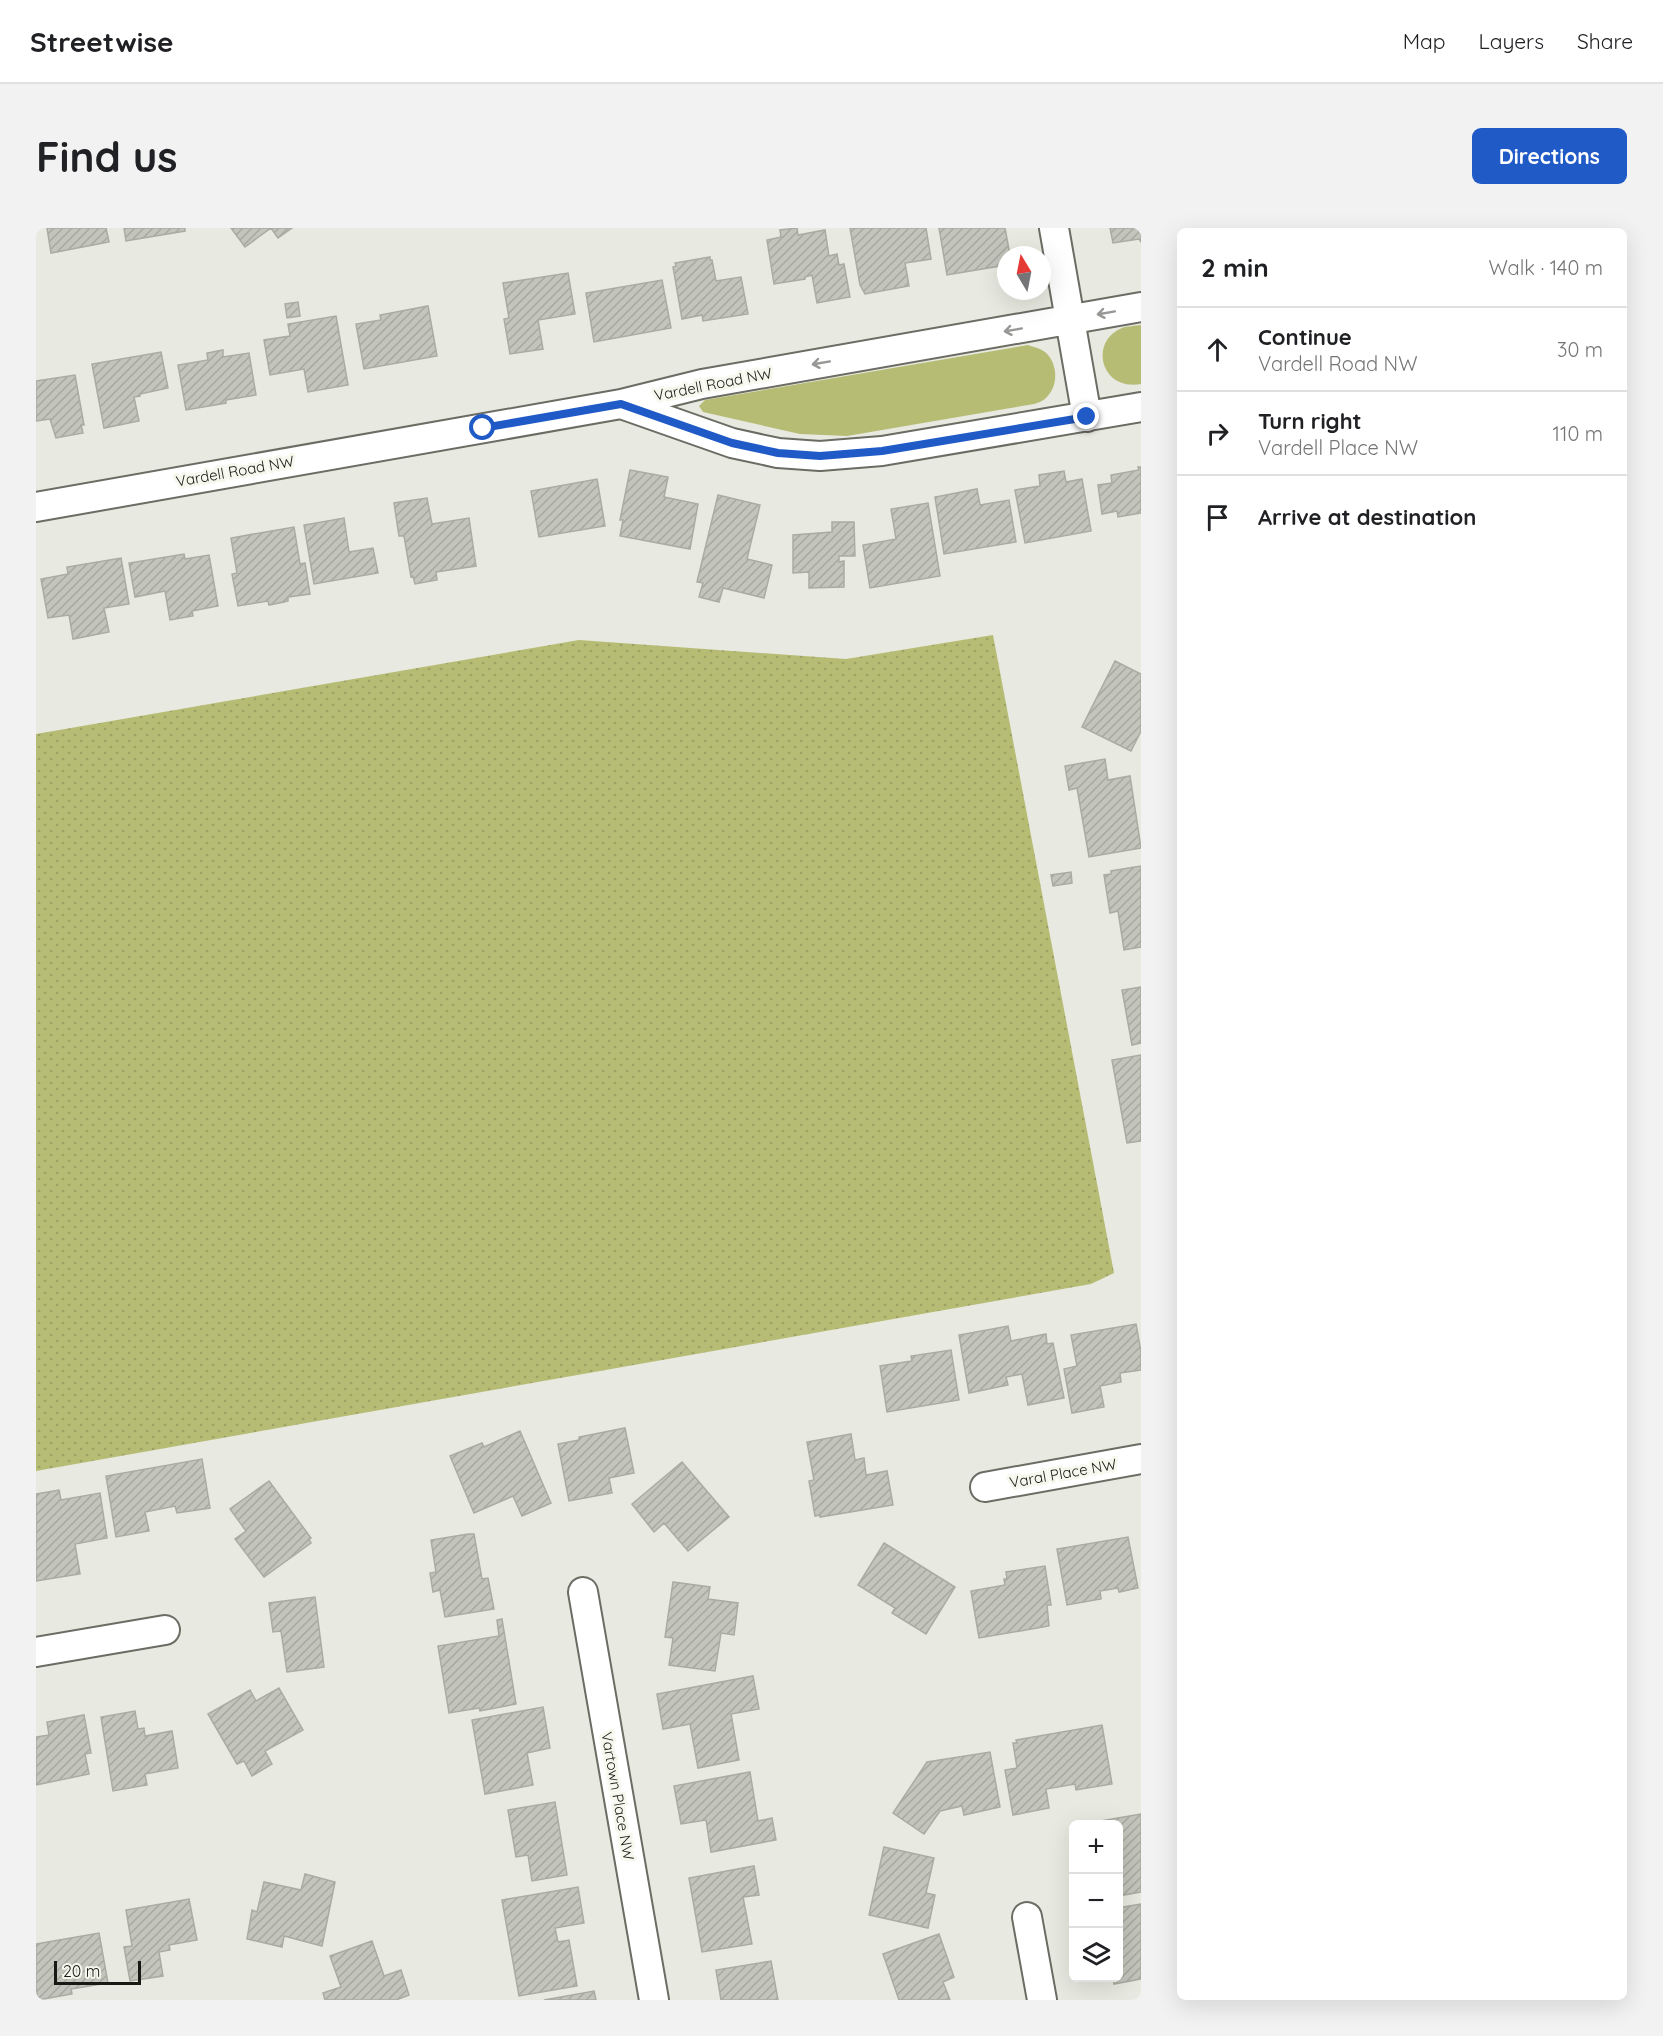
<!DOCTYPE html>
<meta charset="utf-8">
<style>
body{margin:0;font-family:Quicksand,sans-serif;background:#f2f2f2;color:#202124}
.controls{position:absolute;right:18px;bottom:18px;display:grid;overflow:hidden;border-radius:9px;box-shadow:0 6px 24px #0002}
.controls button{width:54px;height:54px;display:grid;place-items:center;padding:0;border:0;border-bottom:2px solid #e0e0e0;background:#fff;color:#202124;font:30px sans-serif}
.compass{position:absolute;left:961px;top:18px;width:54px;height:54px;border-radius:50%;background:#fff;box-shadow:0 6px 24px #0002;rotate:350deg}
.scale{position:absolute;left:18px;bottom:15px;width:87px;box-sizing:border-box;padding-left:6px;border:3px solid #181815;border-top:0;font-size:16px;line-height:21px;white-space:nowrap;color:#181815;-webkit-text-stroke:4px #f6f7ed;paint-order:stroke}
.stop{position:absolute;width:18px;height:18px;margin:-14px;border:4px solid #205ac7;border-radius:50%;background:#fff}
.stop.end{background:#205ac7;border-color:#fff;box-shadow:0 2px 6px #0008}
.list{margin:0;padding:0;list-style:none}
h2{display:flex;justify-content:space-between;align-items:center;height:78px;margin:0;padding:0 24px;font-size:26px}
h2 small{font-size:20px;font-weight:400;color:#757577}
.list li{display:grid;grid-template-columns:39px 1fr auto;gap:18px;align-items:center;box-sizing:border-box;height:84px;padding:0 24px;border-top:2px solid #e0e0e0}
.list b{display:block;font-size:22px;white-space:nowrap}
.list p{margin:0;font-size:20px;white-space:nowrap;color:#757577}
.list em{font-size:20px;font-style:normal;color:#757577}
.icon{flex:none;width:33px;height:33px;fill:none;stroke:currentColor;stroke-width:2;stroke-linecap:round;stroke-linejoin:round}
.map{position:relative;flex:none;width:1105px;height:1772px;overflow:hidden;border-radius:9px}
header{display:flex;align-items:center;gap:36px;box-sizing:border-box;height:84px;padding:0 30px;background:#fff;border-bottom:2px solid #e0e0e0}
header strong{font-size:28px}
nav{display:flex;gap:33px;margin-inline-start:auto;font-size:21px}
.intro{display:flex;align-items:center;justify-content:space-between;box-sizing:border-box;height:144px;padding:0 36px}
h1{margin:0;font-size:42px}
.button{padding:15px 27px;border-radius:9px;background:#205ac7;color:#fff;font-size:21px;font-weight:700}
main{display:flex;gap:36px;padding:0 36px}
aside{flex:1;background:#fff;border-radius:9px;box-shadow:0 6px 24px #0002}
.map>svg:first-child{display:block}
.grass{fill:#b7bc75}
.park{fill:url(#park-dots)}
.building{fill:url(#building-hatch);stroke:#aaaba2;stroke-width:1.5}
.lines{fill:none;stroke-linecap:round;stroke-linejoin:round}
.minor-casing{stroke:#6b6c63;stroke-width:32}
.minor{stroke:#fff;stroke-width:28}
.oneway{stroke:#979796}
.route{stroke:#205ac7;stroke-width:8}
.labels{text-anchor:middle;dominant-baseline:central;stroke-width:6;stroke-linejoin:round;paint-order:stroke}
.street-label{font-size:15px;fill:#181815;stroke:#f6f7ed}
</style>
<header>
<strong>Streetwise</strong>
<nav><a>Map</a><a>Layers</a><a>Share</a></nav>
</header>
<div class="intro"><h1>Find us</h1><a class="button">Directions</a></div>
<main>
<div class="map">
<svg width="1105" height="1772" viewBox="0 0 1105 1772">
<defs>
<pattern id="park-dots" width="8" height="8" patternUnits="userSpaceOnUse" patternTransform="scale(1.5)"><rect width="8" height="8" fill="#b7bc75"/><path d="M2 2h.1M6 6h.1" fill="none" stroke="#9da164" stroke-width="1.8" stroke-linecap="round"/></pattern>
<pattern id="building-hatch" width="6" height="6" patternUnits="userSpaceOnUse" patternTransform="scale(1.5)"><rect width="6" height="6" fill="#c3c4bb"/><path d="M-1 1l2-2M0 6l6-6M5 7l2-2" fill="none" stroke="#a7a8a0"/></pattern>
</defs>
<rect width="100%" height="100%" fill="#e8e9e0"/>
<path class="grass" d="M1105,97V156C1064,163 1053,113 1086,100C1091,98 1099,98 1105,97Z
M992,117C997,119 1004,120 1009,124C1022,135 1023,158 1010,170C1007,173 1002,175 998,176L811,208L764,206L667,184L663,178L669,172Z"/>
<path class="park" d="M957,407L1078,1045L1055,1056L0,1243V506L543,412L810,431Z"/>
<path class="building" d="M11,0H70L73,14L15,25Z
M88,0H149V3L90,13Z
M195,0H256L242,10L235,0L209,19Z
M761,0L762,7L789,2L793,28L801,26L803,37L808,36L814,69L781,75L776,47L769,49V51L738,56L731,12L745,9L744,2Z
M814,0H890L895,31L869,35L873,58L829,66L824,57Z
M903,0H969L974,27H970V37L911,47Z
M1074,0H1105V14L1103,11L1077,15Z
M674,29V32H676L680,53L705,49L712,86L667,93L666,87L646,91L637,39L640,38L639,35Z
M532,45L539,86L502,92L507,121L474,126L468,91L473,90L467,55Z
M626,52L635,100L558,114L550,65Z
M262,74L264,88L251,90L249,76Z
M392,78L401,128L328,141L320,96L345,92L344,87Z
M300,88L312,157L272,164L268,141L234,147L228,112L254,108L252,96Z
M187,122V129L213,125L220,167L190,172V175L150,182L142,137L172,132L171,125Z
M125,124L132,160L104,166V168L98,169L103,193L68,200L56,136Z
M39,147L48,197H45L47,205L20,210L14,191L0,193V153Z
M1102,239H1105V285L1082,289L1081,283L1066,286L1062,257L1076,255L1075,247L1103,242Z
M594,242L632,249L628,269L662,276L654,321L584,308L587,292H584Z
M1028,243L1030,254L1046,251L1055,303L989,315L979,262L1004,258L1003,247Z
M561,251L569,298L503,309L495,263Z
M941,261L944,277L973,272L980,314L908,326L899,269Z
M682,267L724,277L711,331L736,337L728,370L687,360L683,374L663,369L667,355L661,354Z
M391,270L396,296L433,290L440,338L400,344L401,352L379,356L377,348L375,349L368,308H363L358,275Z
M892,275L904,348L834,360L827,317L860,311L855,281Z
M308,290L313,324L337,320L342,345L278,356L268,297Z
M796,294H818L819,328H803V334L808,333V359L773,360V344L757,345V307L796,304Z
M258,299L264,336L269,335L274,366L252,369V373L248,374L233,377L232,373L202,378L196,346L201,345L195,310Z
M148,326L149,331L173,327L182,378L156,383L157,388L134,392L129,363L99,369L93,335Z
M85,330L93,376L68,380L73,404L37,411L33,387L12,390L5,351L32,346L31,339Z
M1079,433L1105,446V503L1095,523L1046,499Z
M1069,531L1072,552L1094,548L1105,620L1053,629L1041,560L1033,562L1029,538Z
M1105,638V719L1088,722L1082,683L1074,685L1068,647L1075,646V643Z
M1035,644L1036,655L1017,658L1015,647Z
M1105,759V815L1096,817L1086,762Z
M1105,827V913L1091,915L1076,832Z
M1100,1096L1105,1124V1142L1084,1145L1085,1154L1064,1158L1068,1179L1036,1185L1028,1141L1041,1138L1035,1107Z
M972,1098L975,1113L1010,1106L1011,1116L1017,1115L1028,1170L992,1177L986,1146L970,1149L972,1157L933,1165L923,1107Z
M915,1122L923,1172L851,1184L844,1138L876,1133L875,1128Z
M589,1200L598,1245L573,1250L576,1265L533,1273L522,1216L543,1212V1209Z
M484,1203L515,1275L486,1288L477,1268L438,1285L414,1228L446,1215L448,1219Z
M815,1206L819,1232L828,1230L830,1247L851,1243L857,1277L784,1289V1287L779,1288L773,1253L778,1252L771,1214Z
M166,1231L174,1280L141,1285L139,1278L109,1284L113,1303L80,1309L70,1248Z
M646,1234L693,1289L652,1323L628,1295L618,1304L596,1276Z
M233,1253L275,1310L273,1311L275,1315L228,1349L199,1311L210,1303L194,1281Z
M23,1262L25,1272L64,1265L71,1310L39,1316L44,1346L0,1353V1266Z
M432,1306H438L446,1351L452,1350L458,1381L409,1389L404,1362L397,1364L394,1345L400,1344L395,1312Z
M1092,1309L1102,1360L1083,1364L1082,1360L1064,1363L1065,1371L1031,1377L1021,1321Z
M848,1315L919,1359L890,1406L856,1385L859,1380L822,1357Z
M1009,1338L1015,1377H1011L1013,1398L943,1410L935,1363L969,1357L968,1351H971L970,1344Z
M637,1354L674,1359L672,1371L702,1375L698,1407L685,1405L679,1443L633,1437L637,1410L629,1409Z
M279,1369L288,1439L251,1444L245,1403L237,1404L233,1375Z
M466,1391L480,1476L444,1483L443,1480L413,1485L402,1418L463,1408L461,1392Z
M717,1448L723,1481L695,1486L703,1532L662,1540L654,1496L627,1501L621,1466Z
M243,1460L267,1502L229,1523L236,1536L216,1548L208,1533L201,1536L172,1486L214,1462L220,1473Z
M507,1479L514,1520L491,1525L497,1557L449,1566L436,1492Z
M99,1483L102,1501L108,1500L109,1508L136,1503L142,1540L109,1546L111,1557L77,1563L65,1489Z
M48,1487L55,1525L49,1526L53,1546L0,1557V1509L13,1507L11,1494Z
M1066,1497L1076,1556L1040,1562L1039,1556L1010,1561L1013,1580L977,1587L969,1542L981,1540L977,1515H981L980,1512Z
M954,1524L964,1579L928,1587L926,1578L904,1583L888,1606L857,1585L891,1534Z
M714,1544L722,1593L736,1590L740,1612L675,1624L670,1592L645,1596L638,1558Z
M519,1574L531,1647L496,1653L492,1627L480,1629L472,1582Z
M1105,1586V1664L1082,1668V1596H1065L1064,1593Z
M848,1619L898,1630L890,1665L899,1667L892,1700L833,1687Z
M718,1638L723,1667L707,1669L716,1716L666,1724L653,1650Z
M269,1646L299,1654L286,1718L248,1708L246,1719L211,1711L216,1682L221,1684L228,1654L265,1662Z
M542,1659L548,1695L519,1700L522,1714L533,1712L541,1758L483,1768L466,1672Z
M153,1671L161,1712L133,1717L134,1722L123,1724L127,1748L94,1753L88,1719L96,1718L90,1682Z
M1105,1676V1751L1078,1756L1077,1750H1082V1680Z
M63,1705L72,1755L35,1761L36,1766L2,1772L0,1760V1716Z
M903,1706L918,1749L907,1754L914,1772H863L847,1726Z
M336,1713L348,1748L365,1742L373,1767L360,1772H289L287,1765L305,1759L294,1728Z
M735,1733L742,1772H685L680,1742Z
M558,1763L560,1772H508Z"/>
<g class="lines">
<defs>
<path id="minor" d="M1018,0L1051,189
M585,176L696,215L742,225L784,228L846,223L1105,179
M0,279L585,176L666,156L1105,79
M949,1259L1105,1231
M547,1364L618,1772
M0,1424L129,1402
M991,1689L1006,1772"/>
</defs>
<use href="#minor" class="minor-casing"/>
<use href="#minor" class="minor"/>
</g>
<defs><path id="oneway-shaft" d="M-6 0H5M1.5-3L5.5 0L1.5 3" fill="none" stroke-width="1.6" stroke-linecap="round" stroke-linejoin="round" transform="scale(1.5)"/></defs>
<g class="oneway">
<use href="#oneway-shaft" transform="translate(1070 85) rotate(170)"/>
<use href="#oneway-shaft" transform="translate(977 102) rotate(170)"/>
<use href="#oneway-shaft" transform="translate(785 135) rotate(170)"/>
</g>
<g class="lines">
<path class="route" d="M447,200L585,176L696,215L742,225L784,228L846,223L1051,189"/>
</g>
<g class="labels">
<g class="street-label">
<text transform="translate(677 156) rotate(-11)">Vardell Road NW</text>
<text transform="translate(199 243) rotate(-10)">Vardell Road NW</text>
<text transform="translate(1027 1245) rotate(-10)">Varal Place NW</text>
<text transform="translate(582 1568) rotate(80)">Vartown Place NW</text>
</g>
</g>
</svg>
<div class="controls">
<button>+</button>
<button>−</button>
<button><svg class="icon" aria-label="layers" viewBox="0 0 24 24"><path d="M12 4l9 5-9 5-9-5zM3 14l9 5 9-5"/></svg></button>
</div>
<svg class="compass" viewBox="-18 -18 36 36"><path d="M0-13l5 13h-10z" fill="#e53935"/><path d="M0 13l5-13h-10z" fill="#757577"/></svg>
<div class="scale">20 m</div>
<div class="stop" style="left:447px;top:200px"></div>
<div class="stop end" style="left:1051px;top:189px"></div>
</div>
<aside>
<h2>2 min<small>Walk · 140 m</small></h2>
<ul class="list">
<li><svg class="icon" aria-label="ahead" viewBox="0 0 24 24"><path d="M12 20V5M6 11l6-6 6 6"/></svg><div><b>Continue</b><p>Vardell Road NW</p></div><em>30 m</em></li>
<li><svg class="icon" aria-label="right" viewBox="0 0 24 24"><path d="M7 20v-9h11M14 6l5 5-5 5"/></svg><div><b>Turn right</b><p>Vardell Place NW</p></div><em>110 m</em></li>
<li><svg class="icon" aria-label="arrive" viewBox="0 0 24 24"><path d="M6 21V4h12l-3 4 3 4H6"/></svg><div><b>Arrive at destination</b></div></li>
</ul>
</aside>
</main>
